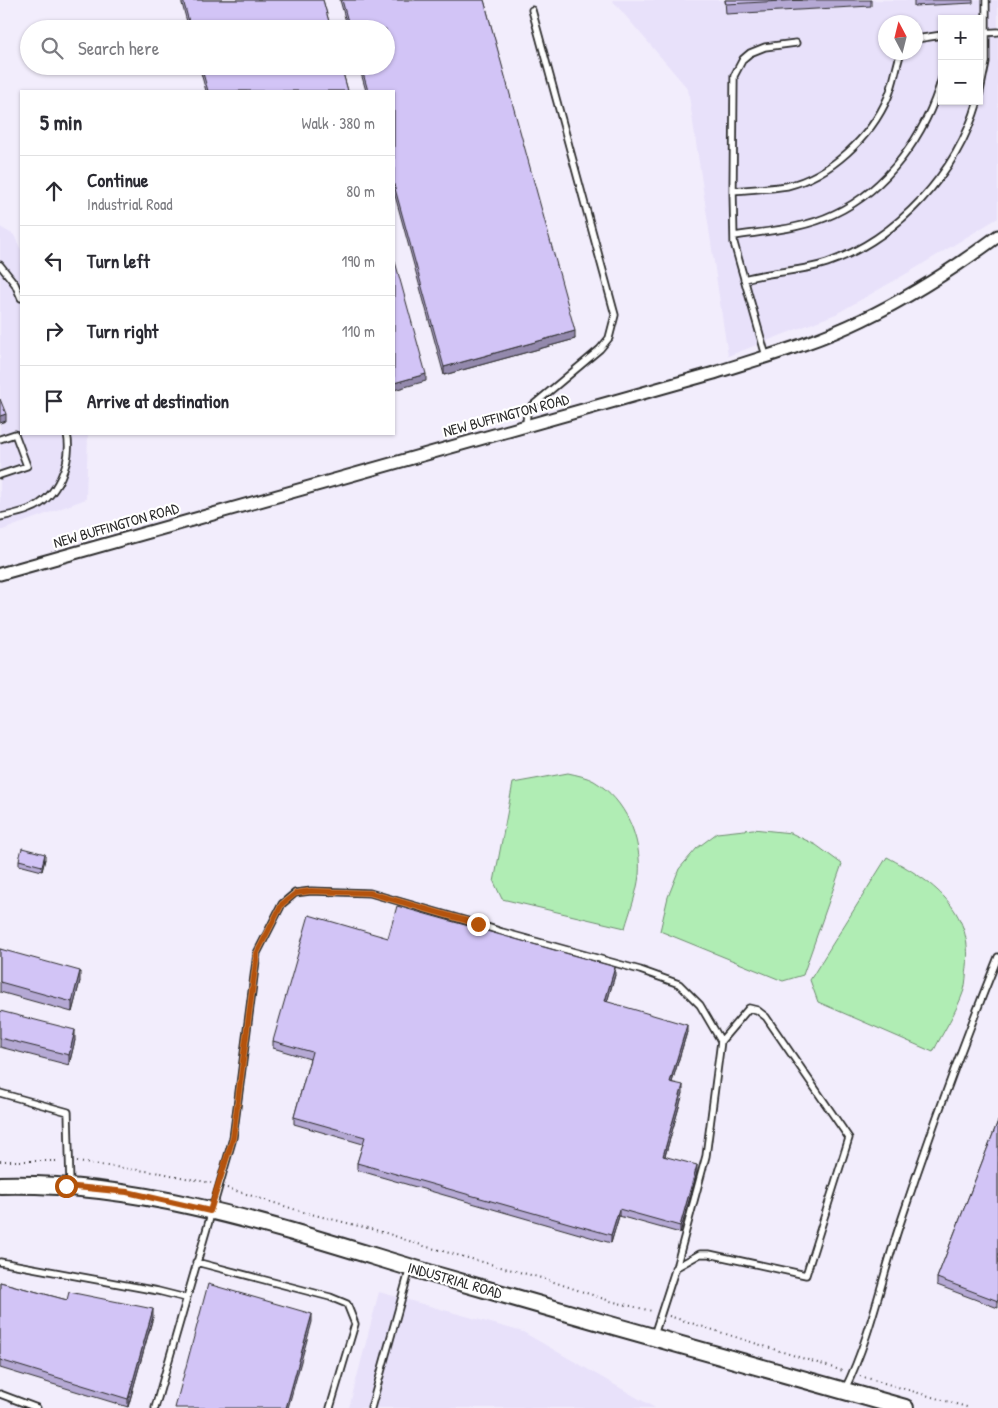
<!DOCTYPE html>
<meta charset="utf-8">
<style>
body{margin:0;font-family:"Patrick Hand",sans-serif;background:#f2f2f3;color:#2b2b33}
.controls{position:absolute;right:15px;top:15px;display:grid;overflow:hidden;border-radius:0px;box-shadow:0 1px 4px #0004}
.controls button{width:45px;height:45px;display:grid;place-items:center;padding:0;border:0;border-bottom:1px solid #e1e1e2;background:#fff;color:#2b2b33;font:25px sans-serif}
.compass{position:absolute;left:878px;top:15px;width:45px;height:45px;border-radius:50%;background:#fff;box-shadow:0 1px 4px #0004;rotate:353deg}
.stop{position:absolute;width:15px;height:15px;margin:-11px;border:4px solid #b45309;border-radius:50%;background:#fff}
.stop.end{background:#b45309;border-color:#fff;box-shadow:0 1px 5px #0008}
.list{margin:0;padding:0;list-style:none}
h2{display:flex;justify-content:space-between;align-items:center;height:65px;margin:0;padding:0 20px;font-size:21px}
h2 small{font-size:16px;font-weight:400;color:#7c7c81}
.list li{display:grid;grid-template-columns:32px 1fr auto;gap:15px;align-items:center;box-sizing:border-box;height:70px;padding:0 20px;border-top:1px solid #e1e1e2}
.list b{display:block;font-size:19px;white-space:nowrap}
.list p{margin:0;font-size:16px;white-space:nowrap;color:#7c7c81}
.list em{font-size:16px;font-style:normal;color:#7c7c81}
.icon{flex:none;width:28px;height:28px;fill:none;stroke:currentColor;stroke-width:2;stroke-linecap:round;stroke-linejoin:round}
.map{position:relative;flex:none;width:998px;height:1408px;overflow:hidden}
.search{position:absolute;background:#fff;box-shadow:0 1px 4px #0004;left:20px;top:20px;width:375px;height:55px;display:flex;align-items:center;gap:12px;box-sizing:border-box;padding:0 18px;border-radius:28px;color:#7c7c81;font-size:19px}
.panel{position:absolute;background:#fff;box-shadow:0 1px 4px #0004;left:20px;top:90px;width:375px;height:345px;border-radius:0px}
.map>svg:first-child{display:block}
.built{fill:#e8e1fa;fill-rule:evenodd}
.green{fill:#b0edb4;stroke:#6e8c70}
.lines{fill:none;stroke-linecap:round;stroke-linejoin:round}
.service-casing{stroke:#2b2b2b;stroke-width:9}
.minor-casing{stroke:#2b2b2b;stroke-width:15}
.secondary-casing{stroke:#2b2b2b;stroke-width:20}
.path{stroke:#2b2b2b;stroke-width:2;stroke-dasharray:1 4;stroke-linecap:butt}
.service{stroke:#fff;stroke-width:5.5}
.minor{stroke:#fff;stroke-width:11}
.secondary{stroke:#fff;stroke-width:16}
.wall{fill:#b5a9d4;stroke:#2b2b2b}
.shaded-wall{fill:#9389ac;stroke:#2b2b2b}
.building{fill:#d2c4f6;stroke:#2b2b2b}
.route{stroke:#b45309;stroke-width:6}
.labels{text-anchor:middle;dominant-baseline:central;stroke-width:4.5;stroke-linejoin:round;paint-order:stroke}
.street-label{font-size:15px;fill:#2b2b2b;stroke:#fff}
</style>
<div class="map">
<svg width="998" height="1408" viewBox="0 0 998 1408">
<rect width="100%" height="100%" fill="#f2edfc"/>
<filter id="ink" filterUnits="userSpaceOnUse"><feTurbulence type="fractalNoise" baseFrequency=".02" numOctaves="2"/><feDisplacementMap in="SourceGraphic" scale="10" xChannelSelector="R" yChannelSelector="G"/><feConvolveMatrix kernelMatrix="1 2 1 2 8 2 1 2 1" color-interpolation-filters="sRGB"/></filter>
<g filter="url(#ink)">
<path class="built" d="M612,0H998V218L911,271L836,314L728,356L688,89ZM942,19H979V101H942ZM886,22H916V52H886Z
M0,227L14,235L21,250V434H88L86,499L0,531Z
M379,1292L523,1332L655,1408H349Z"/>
<path class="green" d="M568,773C577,775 587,777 594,781C626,800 642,839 639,875C637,893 630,911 625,928L502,899L494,882L513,783Z
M753,829L791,833L816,845L842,864L803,975L783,981L660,931L668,897L679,869L697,848L717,833Z
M887,857C932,881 973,909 967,967C966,974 966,983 964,990C957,1011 943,1032 933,1052L818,1002L810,980Z"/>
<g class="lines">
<defs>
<path id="service" d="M979,33L998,32
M916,39L942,35
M979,96L986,62V0
M733,191L734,76L743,59L750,53L765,47L796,43
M734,236C767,231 803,229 834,214C888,189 926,134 942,78
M0,265L15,284L21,298
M744,279C772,271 800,272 827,263C898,238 957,173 978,101
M766,356L734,243L733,191C751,189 769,189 787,186C830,176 871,137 888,97C894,83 896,67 901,52
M526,425L527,412L532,406L600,349L609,338L615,315L532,10
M0,439L15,434L27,466L0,475
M0,517C10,515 21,513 30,509C57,499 73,460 67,434
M0,1093L68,1112L70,1186
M0,1262L158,1291L186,1298
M196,1262L330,1297L347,1304L355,1324L330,1408
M654,1335L677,1264L706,1156L721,1041L749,1008L757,1010L766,1017L849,1138L806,1275L709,1254H700L675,1268
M845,1389C870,1338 881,1281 899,1227C929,1136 962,1046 998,957
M0,1394L37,1408
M155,1408L233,1138L257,953L282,904L295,893L311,891L370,893L478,924L502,932L640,970L679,984L700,1005L721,1041
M371,1408L410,1268"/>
<path id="minor" d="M0,574L714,373C764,357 815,343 862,320C910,297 955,268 998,236"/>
<path id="secondary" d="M0,1185C151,1181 297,1234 439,1276C594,1321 750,1364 905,1408"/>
</defs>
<use href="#service" class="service-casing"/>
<use href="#minor" class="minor-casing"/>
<use href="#secondary" class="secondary-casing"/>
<path class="path" d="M0,1161H60
M77,1162L161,1173L211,1183
M227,1188L303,1212L383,1232L424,1246L545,1279L610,1301L652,1311
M669,1316L843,1371
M860,1376L970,1408"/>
<use href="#service" class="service"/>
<use href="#minor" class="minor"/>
<use href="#secondary" class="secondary"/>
</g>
<path class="wall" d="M181,0H323L331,29H189Z
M340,0H484L575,339L444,375L394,192V91H366L359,66H386V29H348Z
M725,0H871V6L726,14Z
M914,0H973V3L914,6Z
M199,66H341L348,91H206Z
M45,859L42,871L19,865V860Z
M388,938L615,975L607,1002L687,1032L672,1082L683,1093L665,1156L697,1172L680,1233L619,1216L611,1243L357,1170V1163L363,1144L294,1124V1117L310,1059L273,1048V1041Z
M0,949L80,981L72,1012L0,992Z
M0,1011L75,1040L69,1065L0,1047Z
M998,1121V1308L937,1285V1278Z
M0,1282L67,1300L153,1317L128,1407L0,1368Z"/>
<path class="shaded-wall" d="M575,331V339L444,375V367Z
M426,374V381L394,390V383Z
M6,414V421L0,423V416Z
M45,854V859L42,871V866Z
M615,967V975L605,1009V1001Z
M80,971V981L72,1012V1002Z
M687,1025V1032L670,1089V1082Z
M75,1030V1040L69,1065V1055Z
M683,1085V1093L663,1163V1156Z
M697,1165V1172L680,1233V1226Z
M619,1209V1216L611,1243V1235Z
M153,1309V1317L128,1407V1399Z
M312,1314V1322L288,1408H286Z"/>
<path class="building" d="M183,0H323L331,29H191Z
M342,0H484L575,331L444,367L394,185V91H368L361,66H386V29H350Z
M725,0H802L726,4Z
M201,66H341L348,91H208Z
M394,258L426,374L394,383Z
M0,399L6,414L0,416Z
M22,848L45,854L42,866L19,860Z
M397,906L615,967L605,1001L687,1025L670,1082L683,1085L663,1156L697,1165L680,1226L619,1209L611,1235L357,1163L365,1137L294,1117L312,1052L273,1041L309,915L388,938Z
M0,949L80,971L72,1002L0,982Z
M0,1011L75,1030L69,1055L0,1038Z
M998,1121V1301L937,1278Z
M0,1282L67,1300L69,1292L153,1309L128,1399L0,1360Z
M208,1284L312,1314L286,1408H175Z"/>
</g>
<g class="lines" filter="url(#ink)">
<path class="route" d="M66,1186L127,1192L210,1211L233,1138L257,953L282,904L296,893L311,891L370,893L478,924"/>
</g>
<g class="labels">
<g class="street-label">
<text transform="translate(506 415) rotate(-15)">NEW BUFFINGTON ROAD</text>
<text transform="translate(116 525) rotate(-16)">NEW BUFFINGTON ROAD</text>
<text transform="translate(455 1280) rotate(16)">INDUSTRIAL ROAD</text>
</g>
</g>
</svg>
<div class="controls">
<button>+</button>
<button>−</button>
</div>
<svg class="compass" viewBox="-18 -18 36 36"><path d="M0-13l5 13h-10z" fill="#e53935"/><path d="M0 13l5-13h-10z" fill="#7c7c81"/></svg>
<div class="stop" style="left:66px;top:1186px"></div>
<div class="stop end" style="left:478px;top:924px"></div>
<div class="search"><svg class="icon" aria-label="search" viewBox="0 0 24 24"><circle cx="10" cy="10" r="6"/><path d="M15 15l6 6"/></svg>Search here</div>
<section class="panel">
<h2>5 min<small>Walk · 380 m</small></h2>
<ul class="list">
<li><svg class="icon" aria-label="ahead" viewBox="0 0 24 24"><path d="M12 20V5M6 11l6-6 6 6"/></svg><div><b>Continue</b><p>Industrial Road</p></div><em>80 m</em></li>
<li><svg class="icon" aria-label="left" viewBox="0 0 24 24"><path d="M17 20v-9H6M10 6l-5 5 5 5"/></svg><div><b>Turn left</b></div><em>190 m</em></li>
<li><svg class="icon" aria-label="right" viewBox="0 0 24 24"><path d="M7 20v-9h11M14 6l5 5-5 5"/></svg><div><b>Turn right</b></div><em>110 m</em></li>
<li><svg class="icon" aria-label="arrive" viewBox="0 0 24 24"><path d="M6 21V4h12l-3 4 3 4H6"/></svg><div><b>Arrive at destination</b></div></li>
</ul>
</section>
</div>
